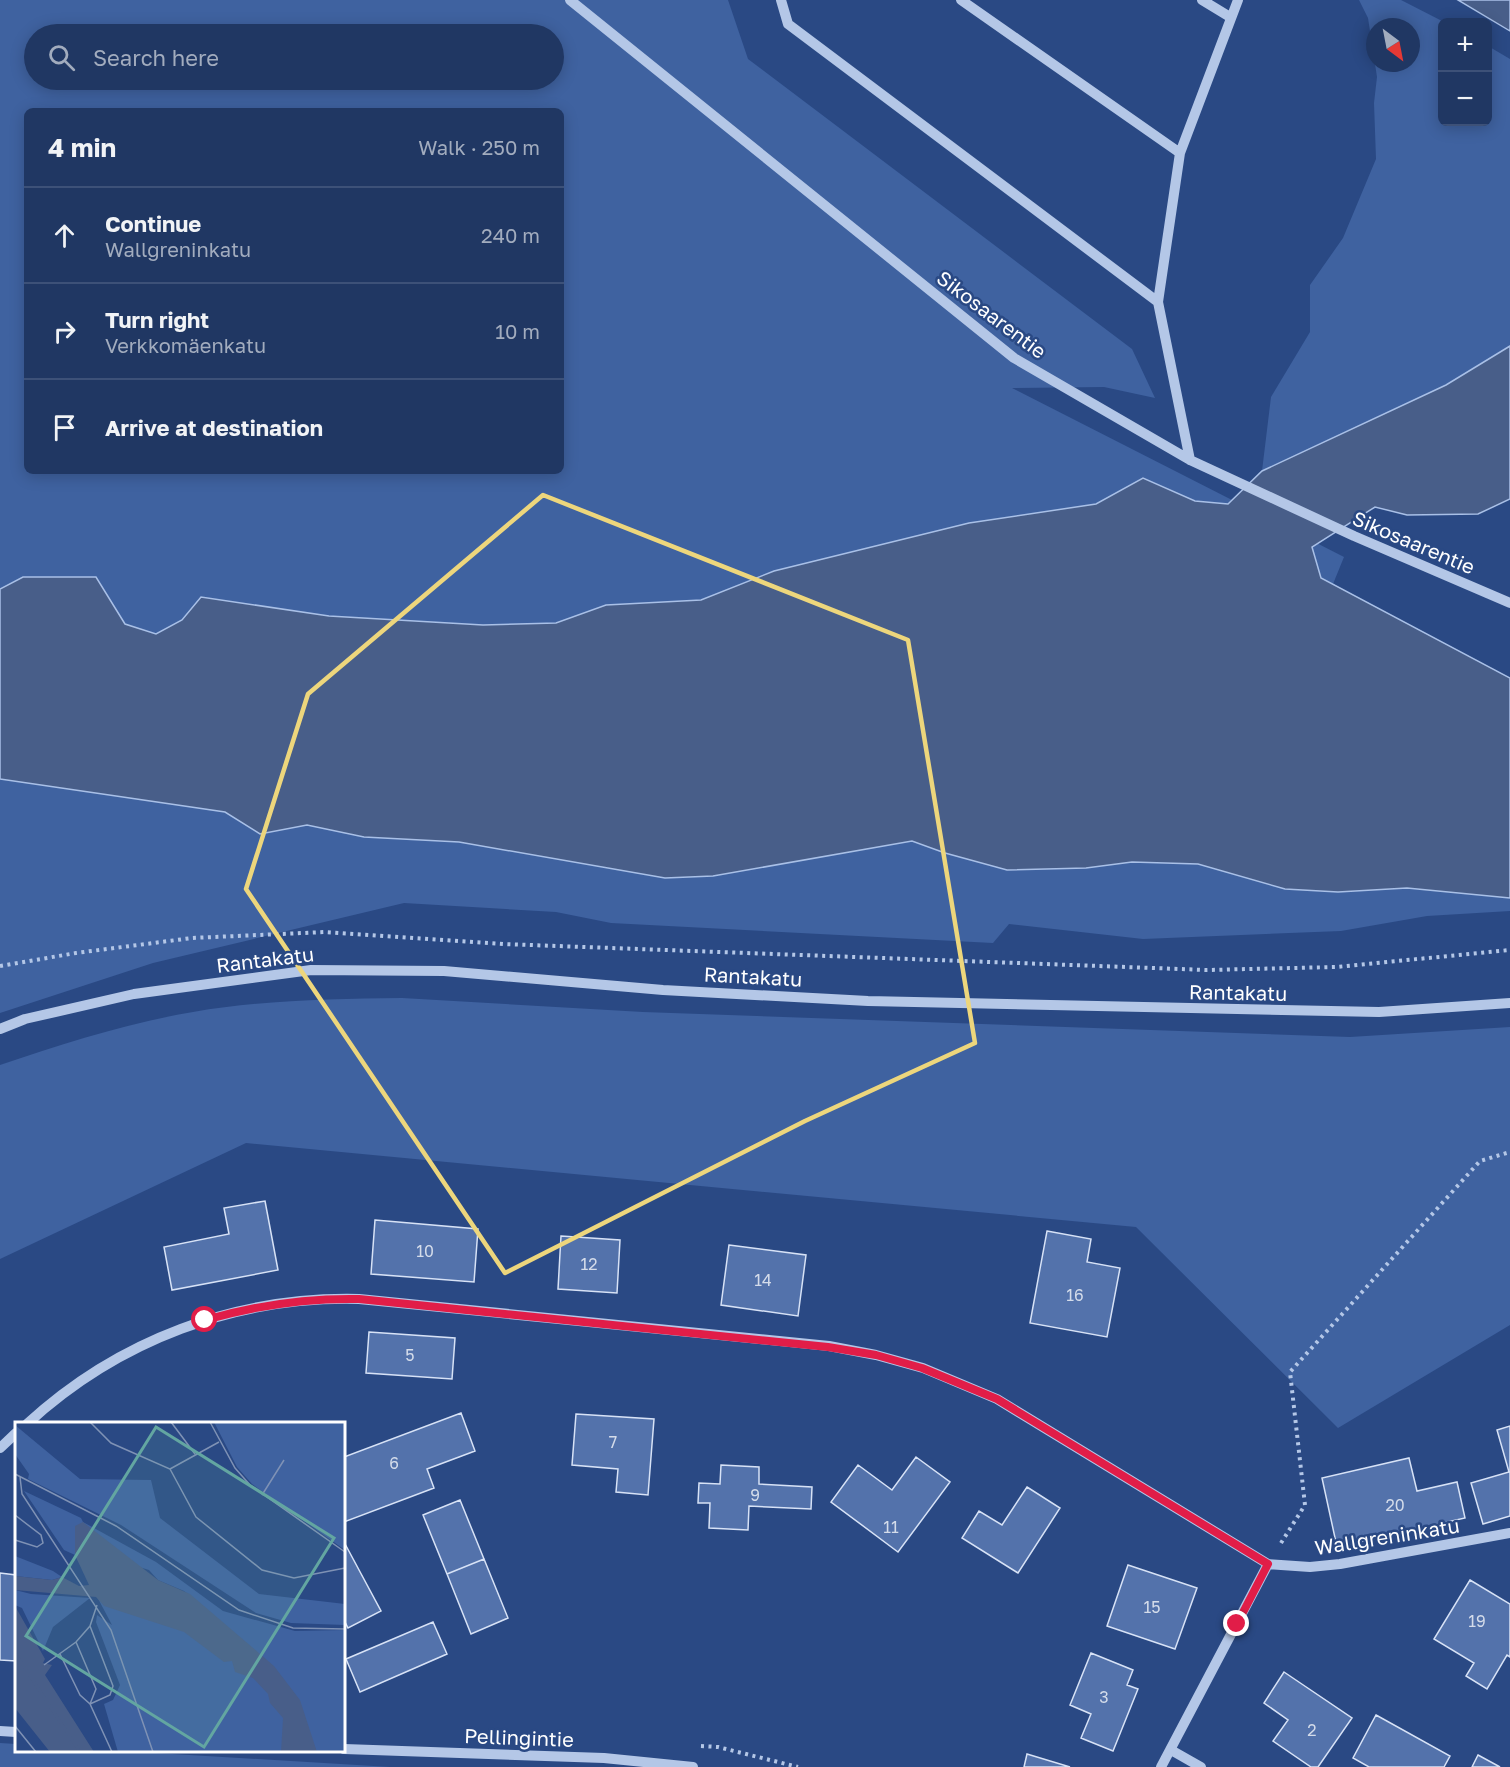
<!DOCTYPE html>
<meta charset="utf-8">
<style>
body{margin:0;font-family:"Golos Text",sans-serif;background:#2d426c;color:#f1f3f6}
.controls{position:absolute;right:18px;top:18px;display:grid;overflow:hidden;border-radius:9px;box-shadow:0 3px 15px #0003}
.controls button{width:54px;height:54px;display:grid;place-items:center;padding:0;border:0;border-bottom:2px solid #3d5178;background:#203763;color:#f1f3f6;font:30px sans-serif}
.compass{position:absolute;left:1366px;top:18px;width:54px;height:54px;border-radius:50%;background:#203763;box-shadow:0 3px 15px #0003;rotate:148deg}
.stop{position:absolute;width:18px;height:18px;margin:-14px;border:4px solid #e11d48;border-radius:50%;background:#fff}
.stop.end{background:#e11d48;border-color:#fff;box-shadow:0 2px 6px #0008}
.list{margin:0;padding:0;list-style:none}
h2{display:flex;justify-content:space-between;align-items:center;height:78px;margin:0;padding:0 24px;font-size:26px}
h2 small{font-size:20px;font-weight:400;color:#a2acbe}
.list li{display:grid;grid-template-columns:39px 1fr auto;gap:18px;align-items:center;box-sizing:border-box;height:96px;padding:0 24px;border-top:2px solid #3d5178}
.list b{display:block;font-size:22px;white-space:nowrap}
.list p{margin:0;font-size:20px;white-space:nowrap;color:#a2acbe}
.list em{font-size:20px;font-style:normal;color:#a2acbe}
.icon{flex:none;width:33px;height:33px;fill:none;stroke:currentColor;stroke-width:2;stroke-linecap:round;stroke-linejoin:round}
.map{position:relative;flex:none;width:1510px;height:1767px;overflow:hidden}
.search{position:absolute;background:#203763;box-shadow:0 3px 15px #0003;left:24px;top:24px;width:540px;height:66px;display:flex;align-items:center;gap:15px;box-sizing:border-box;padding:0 21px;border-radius:33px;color:#a2acbe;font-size:22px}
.panel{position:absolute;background:#203763;box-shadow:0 3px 15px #0003;left:24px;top:108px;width:540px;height:366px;border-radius:9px}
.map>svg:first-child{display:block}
.green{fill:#3f62a0;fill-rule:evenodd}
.water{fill:#485e89;stroke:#a9c0e7;stroke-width:1.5}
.building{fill:#5372ab;stroke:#d7e2f6;stroke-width:1.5}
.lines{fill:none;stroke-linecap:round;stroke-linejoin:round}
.path{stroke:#b4c7e7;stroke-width:4;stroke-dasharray:3 4.5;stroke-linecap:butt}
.minor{stroke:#b4c7e7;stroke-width:10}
.route{stroke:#e11d48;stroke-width:8}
.marked{fill:none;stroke:#edd67c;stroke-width:4.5;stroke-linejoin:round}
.labels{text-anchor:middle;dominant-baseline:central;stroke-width:5;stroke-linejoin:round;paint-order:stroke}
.number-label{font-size:16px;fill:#d4dcea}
.street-label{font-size:20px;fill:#fff;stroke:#2a4984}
.inset-river{fill:none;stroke:#485e89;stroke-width:3}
.inset-road{fill:none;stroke:#7f92b5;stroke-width:1.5}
.view{fill:#63a6a1;fill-opacity:0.15;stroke:#63a6a1;stroke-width:3}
.inset-edge{fill:none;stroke:#fff;stroke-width:3}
</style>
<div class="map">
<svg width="1510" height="1767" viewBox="0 0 1510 1767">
<rect width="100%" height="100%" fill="#2a4984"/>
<path class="green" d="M0,0H728L748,59L1132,349L1155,398L1104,387L1012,388L1344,557L1333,584L1510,678L1298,776L665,878L713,876L912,841L946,853L1088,847L1510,885V911L1427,916L1341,931L1143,939L1009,924L993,943L611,923L556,912L404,903L153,963L0,1013ZM34,34H554V80H34ZM27,111H561V471H27Z
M1359,0H1401L1444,22L1442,122H1488V46L1510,59V346L1446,385L1262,471L1271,397L1310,332V285L1343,238L1376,159L1374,103L1377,77L1368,18ZM1375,27H1411V63H1375Z
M402,998L643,1012L1350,1037L1510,1027V1325L1338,1428L1136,1227L246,1143L0,1259V1065C63,1044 127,1023 193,1012C263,1000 332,999 402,998Z
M0,1743L16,1744V1750L123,1751L390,1767H0Z"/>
<path class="water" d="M1458,0H1510V31Z
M1510,346V499L1478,514L1407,515L1375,507L1312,547L1321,578L1510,678V898L1407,888L1338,892L1285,889L1198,864L1132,862L1086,868L1007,870L945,853L912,841L713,876L665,878L459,842L364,837L307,825L260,834L225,812L0,779V589L23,577H96L125,624L156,634L182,620L201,597L329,616L483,625L556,623L606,605L701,600L774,571L969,523L1096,504L1143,478L1195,501L1228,504L1262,471L1446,385Z"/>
<path class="building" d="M265,1201L278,1270L172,1290L164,1247L229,1234L224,1208Z
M375,1220L478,1229L474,1282L371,1274Z
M1047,1231L1091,1239L1087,1262L1120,1268L1107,1337L1030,1323Z
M561,1236L620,1240L617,1293L558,1289Z
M729,1245L806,1255L798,1316L721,1305Z
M369,1332L455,1338L452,1379L366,1373Z
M461,1413L475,1451L427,1469L434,1488L344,1522V1457Z
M576,1414L654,1419L648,1495L616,1492L618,1469L572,1465Z
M1510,1426V1516L1483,1524L1471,1483L1509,1472L1497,1430Z
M916,1457L950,1482L898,1552L831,1502L858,1465L892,1490Z
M1409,1458L1417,1491L1457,1482L1465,1518L1337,1547L1322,1478Z
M721,1465L759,1467V1484L812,1487L811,1509L749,1506L748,1530L709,1528L710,1503H698L699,1483L720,1484Z
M1027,1487L1060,1508L1018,1573L962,1538L979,1511L1002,1525Z
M460,1500L484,1559L447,1574L423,1515Z
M344,1542L381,1611L348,1628L344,1620Z
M484,1559L508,1618L471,1634L447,1574Z
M1128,1565L1197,1588L1175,1649L1107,1626Z
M0,1573L16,1575V1661L0,1660Z
M1470,1580L1510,1604V1657L1507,1655L1487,1689L1466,1676L1474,1663L1434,1639Z
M433,1622L447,1654L360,1692L346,1659Z
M1091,1653L1133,1670L1127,1685L1138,1689L1113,1751L1081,1738L1091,1714L1070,1705Z
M1284,1672L1352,1718L1318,1767H1311L1273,1741L1288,1720L1264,1703Z
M1376,1715L1450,1756L1444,1767H1369L1353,1758Z
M1027,1754L1070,1767H1024Z
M1478,1755L1500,1767H1472Z"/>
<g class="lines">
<path class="path" d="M0,966L76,953L192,938L325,932L503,944L1207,970L1336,967L1510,950
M1281,1543L1305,1505L1290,1372L1480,1161L1510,1152
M701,1746L718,1747L798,1767"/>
<path class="minor" d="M570,0L1014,358L1190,460L1354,536L1510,603
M781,0L788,24L1158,302
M961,0L1180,153
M1202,0L1230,17
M1190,460L1158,302L1180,153L1238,0
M0,1029L25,1019L134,994L311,970L444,971L663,990L868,1001L1379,1012L1510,1003
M27,1424C118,1340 236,1296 359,1299L829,1346L876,1355L923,1368L997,1399L1268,1564L1310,1567L1340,1564L1510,1533
M0,1448L16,1433
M0,1731L16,1732
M344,1749L604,1758L693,1767
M1171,1750L1201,1767
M1161,1767L1268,1564"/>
</g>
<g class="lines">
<path class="route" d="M205,1320C257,1305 306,1298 359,1299L828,1347L876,1355L922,1368L997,1399L1268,1564L1237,1624"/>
</g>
<path class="marked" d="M543,495L908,640L975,1043L805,1121L505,1273L246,889L308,694Z"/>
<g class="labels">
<g class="number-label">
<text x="425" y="1251">10</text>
<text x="589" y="1264">12</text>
<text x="763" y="1280">14</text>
<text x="1075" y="1295">16</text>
<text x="410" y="1355">5</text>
<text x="613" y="1442">7</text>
<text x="394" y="1463">6</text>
<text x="755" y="1495">9</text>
<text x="1395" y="1505">20</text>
<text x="891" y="1527">11</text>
<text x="1152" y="1607">15</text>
<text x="1477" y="1621">19</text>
<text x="1104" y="1697">3</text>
<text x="1312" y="1730">2</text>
</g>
<g class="street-label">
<text transform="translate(992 314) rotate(37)">Sikosaarentie</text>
<text transform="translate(1414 542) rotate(23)">Sikosaarentie</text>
<text transform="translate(265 959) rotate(-7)">Rantakatu</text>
<text transform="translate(753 976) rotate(3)">Rantakatu</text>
<text transform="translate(1238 992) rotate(1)">Rantakatu</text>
<text transform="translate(1387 1536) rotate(-9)">Wallgreninkatu</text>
<text transform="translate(519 1737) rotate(2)">Pellingintie</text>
</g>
</g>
<g transform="translate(15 1422)">
<rect width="330" height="330" fill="#2a4984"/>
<path d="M199,0H330V128L237,62L222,45ZM0,3L65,57L136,58L145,96L244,172L330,182V203L276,201L241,191L106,103L13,57L14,52L0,32ZM9,69L66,96L68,100L141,140L208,189L280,209L330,208V330H103L89,282L98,278L105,263L81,200L82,193L97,203L60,133L49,128ZM88,134L134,148L143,158L169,169L183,180ZM0,134L38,149L47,155L37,158L0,154ZM0,168L16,172L75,176L38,205L28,229L7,186L0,183Z" fill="#3f62a0" fill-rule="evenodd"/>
<path d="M68,100L143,158L175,172L259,244L285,278L302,330H266L268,296L255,281L253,272L238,256L220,250L217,239L209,240L169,210L89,184L81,175L0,168V154L37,158L47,155L64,164L74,163L60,133V104ZM0,184L30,237L28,241L37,243L30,253L79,330H35L0,286Z" fill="#485e89"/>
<path class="inset-river" d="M0,231L65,330"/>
<path class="inset-road" d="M75,0L96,21L155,47L181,95L247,148L279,156L330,146M156,0L180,32M195,0L220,46L235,63L330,130M155,47L204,20M0,52L101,104L224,188L278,206L330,207M5,55L7,72L96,208L138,330M247,73L269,38M0,93L26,113L28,121L22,125L0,118M75,204L98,264L95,273L75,282M61,220L81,267L75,282M45,232L65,273L75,282L97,330M29,243L61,220L75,204L82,183M0,304L21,330"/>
<path class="view" d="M141,5L319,116L189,325L11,214Z"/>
<rect width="330" height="330" class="inset-edge"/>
</g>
</svg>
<div class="controls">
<button>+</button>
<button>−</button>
</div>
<svg class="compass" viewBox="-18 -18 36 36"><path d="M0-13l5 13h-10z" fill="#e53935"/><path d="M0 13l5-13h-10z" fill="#a2acbe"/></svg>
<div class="stop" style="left:205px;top:1320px"></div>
<div class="stop end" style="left:1237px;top:1624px"></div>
<div class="search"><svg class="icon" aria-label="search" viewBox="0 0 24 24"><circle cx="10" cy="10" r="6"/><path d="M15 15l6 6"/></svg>Search here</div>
<section class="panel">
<h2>4 min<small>Walk · 250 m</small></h2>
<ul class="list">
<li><svg class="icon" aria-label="ahead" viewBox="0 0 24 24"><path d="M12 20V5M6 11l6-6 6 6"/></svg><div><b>Continue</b><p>Wallgreninkatu</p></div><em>240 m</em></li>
<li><svg class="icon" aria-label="right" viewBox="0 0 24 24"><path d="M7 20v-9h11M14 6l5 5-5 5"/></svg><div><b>Turn right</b><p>Verkkomäenkatu</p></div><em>10 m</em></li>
<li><svg class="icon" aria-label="arrive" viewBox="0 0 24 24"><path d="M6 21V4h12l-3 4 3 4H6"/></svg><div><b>Arrive at destination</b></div></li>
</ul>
</section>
</div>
